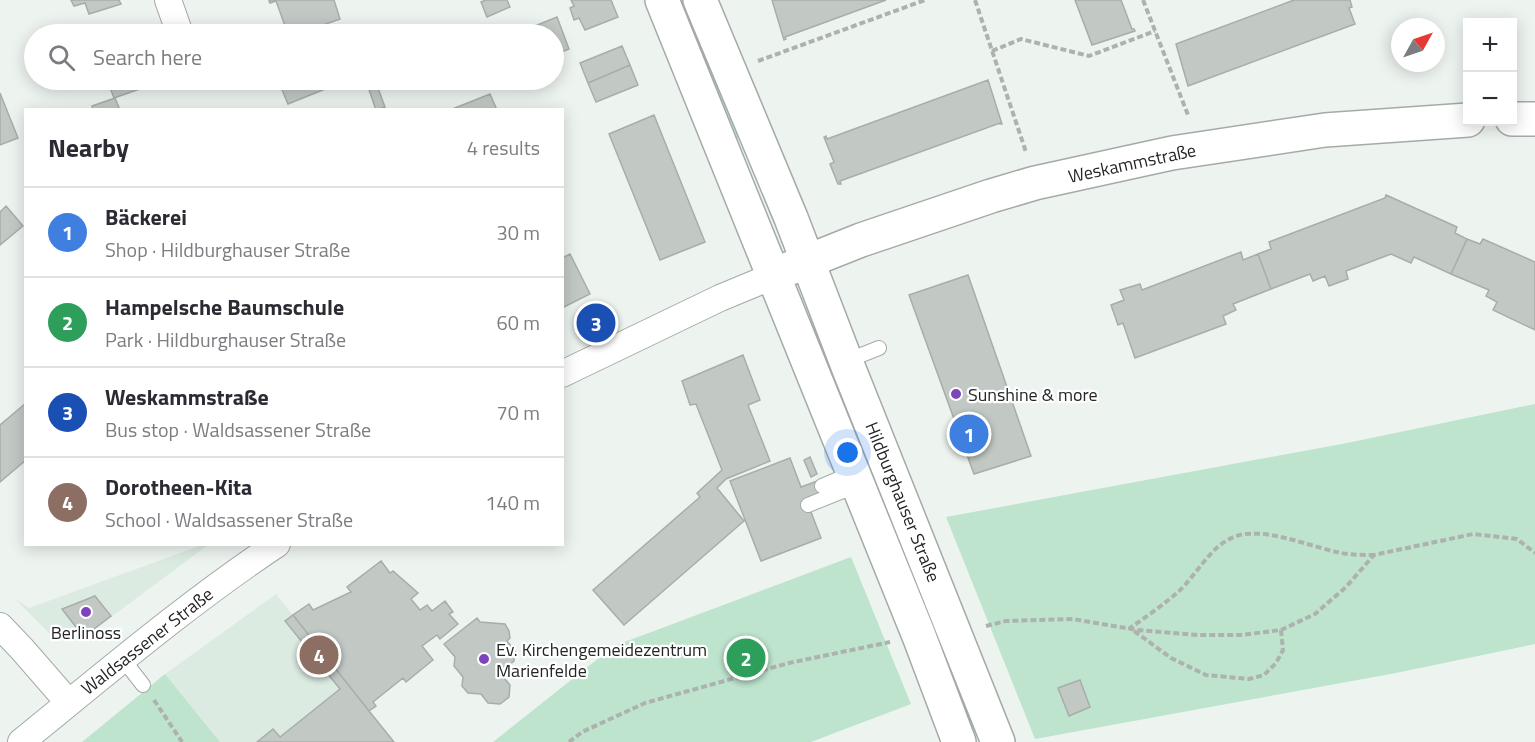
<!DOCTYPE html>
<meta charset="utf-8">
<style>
body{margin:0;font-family:"Titillium Web",sans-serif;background:#f7f7f7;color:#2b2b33}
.controls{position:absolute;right:18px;top:18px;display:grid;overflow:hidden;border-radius:0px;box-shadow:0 3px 15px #0003}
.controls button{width:54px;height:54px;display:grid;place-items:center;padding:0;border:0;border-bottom:2px solid #e1e1e2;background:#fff;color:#2b2b33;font:30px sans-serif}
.compass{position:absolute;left:1391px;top:18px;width:54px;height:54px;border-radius:50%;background:#fff;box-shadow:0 3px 15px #0003;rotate:50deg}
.you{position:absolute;left:848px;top:453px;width:21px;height:21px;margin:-15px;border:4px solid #fff;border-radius:50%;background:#1a73e8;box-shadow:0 0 0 9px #1a73e833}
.badge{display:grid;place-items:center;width:39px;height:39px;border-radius:50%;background:#7e44bb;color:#fff;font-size:20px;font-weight:700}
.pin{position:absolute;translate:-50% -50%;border:3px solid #fff;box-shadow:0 2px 6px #0006}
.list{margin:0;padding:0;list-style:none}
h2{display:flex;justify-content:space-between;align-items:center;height:78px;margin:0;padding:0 24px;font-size:26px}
h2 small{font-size:20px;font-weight:400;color:#7c7c81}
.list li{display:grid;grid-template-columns:39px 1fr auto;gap:18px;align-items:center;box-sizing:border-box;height:90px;padding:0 24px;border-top:2px solid #e1e1e2}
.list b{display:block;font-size:22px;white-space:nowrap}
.list p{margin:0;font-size:20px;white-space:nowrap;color:#7c7c81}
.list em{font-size:20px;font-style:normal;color:#7c7c81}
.icon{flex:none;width:33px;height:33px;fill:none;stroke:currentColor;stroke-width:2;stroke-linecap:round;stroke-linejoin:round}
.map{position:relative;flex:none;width:1535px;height:742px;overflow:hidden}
.search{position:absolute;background:#fff;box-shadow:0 3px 15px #0003;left:24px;top:24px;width:540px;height:66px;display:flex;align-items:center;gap:15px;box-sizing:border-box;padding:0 21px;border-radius:33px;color:#7c7c81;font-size:22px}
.panel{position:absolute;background:#fff;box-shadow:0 3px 15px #0003;left:24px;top:108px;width:540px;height:438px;border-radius:0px}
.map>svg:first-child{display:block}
.built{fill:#dcebe2}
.green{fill:#bee4cd}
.building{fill:#c2c9c5;stroke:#a7aea9;stroke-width:1.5}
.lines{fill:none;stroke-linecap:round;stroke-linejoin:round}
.lane-casing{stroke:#a4aba7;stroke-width:16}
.street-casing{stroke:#a4aba7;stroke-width:28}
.secondary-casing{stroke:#a4aba7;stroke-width:36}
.path{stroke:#adb2af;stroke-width:4;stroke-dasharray:6 3;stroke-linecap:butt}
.lane{stroke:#fff;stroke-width:14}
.street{stroke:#fff;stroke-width:26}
.secondary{stroke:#fff;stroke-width:33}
.poi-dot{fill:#7e44bb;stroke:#fff;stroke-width:2}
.labels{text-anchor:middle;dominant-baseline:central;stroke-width:4.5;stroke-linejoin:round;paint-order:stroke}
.street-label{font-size:18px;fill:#242625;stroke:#fff}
.poi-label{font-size:18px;fill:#242625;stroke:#fff;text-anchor:start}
</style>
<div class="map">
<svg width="1535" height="742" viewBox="0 0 1535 742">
<rect width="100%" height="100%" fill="#edf4f0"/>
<path class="built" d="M202,545H208L83,638L52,636L14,598L29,608Z
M276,594L394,742H220L165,674Z"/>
<path class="green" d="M678,0H686L741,137L734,140Z
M1535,404V644L1396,673L1035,739L946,517L1347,443Z
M851,557L911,704L811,742H493L614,646Z
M165,674L220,742H82Z"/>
<path class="building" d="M71,0H119L121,4L89,14L85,3L74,6Z
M272,0H334L340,19L298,34H288L276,1L270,3L269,1Z
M486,0H507L510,7L487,17L481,2Z
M571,0H611L618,17L585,30L579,18L574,20L570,8L574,6Z
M772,0H886L785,37L786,39L784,40Z
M1075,0H1121L1132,29H1134L1135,31L1092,45Z
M1294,0H1350L1352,7L1349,8L1355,24L1188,86L1176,44Z
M557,17L569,49L554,55V34H515Z
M622,46L630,65L588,83L580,63Z
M630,65L638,85L596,102L588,83Z
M107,80H149L151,85L114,98Z
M278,80H327L330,87L288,104Z
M369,80H375L385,107L376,110L366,81Z
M988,80L1002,124H1000V123L840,181L841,184H838L830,164L834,162L824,137L826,136L827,139Z
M0,93L18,138L0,145Z
M490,94L497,110H450Z
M115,98L120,110H93L92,106Z
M654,115L705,242L660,260L609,134Z
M1386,195L1457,227L1455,233L1467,239L1451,274L1414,257L1411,263L1391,254L1346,271L1348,279L1329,286L1325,276L1313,281L1310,274L1271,289L1258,254L1271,249L1269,242L1385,198Z
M6,206L23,226L0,245V212Z
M1467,239L1480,244L1483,239L1535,262V330L1493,310L1497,302L1486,296L1489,290L1451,274Z
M1241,252L1243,260L1258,254L1271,289L1233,304L1236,310L1223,316L1226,324L1135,358L1123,323L1118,325L1111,305L1124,300L1120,290L1140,284L1142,290Z
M570,254L590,294L562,308V258Z
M968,275L1031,456L974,474L909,295Z
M743,355L760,400L748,405L770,461L726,479L717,488L744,521L624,625L593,590L700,497L697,493L722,470L696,404L690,405L682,381Z
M26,403V460L0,482V425Z
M810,457L817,474L811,477L804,460Z
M790,458L801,487L820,480L824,492L806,499L821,538L761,561L730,481Z
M381,561L390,573L393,571L418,593L411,599L420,610L427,605L432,611L445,601L453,612L449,614L458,624L440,639L437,635L422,646L433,660L406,682L403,678L373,702L376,706L369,711L293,615L309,604L313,610L351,592L347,587Z
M95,596L111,616L90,632L79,631L62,609Z
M293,615L369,711L394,742H257L273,729L280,737L340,689L285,621Z
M477,618L480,622L505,624L509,631L510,638L507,641L515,651L514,661L504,669L503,677L510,685L509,697L500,704L488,703L481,694L468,693L462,686L463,677L454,666L455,657L444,644Z
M1080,680L1090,707L1069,716L1058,688Z"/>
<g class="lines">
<defs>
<path id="lane" d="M846,361L879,348
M822,486L853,473
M808,505L858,485
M122,658L143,685"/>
<path id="street" d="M168,0L180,34
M562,374L720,298L773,276
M0,626L22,649L69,703
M21,742C105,674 187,604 277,544"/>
<path id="secondary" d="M662,0L919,636L959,742
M700,0L791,218L849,369L998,742
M1512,119H1535
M788,269L861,240L991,196L1035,183L1172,153L1325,130L1468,120"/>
</defs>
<use href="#lane" class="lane-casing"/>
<use href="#street" class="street-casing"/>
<use href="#secondary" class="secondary-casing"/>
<path class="path" d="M975,0L1026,152
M1143,0L1188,115
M992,51L1021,39L1089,56L1155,31
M758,61L925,0
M986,626L1006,621L1073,619L1137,630L1197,635H1241L1281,630L1315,614L1346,587L1374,555L1473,534L1517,539L1535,553
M1281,630L1283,650L1276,663L1264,675L1249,679L1206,675L1171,658L1130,628C1146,617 1163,605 1178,592C1200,572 1214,537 1246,534C1276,531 1312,547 1341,553C1352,555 1363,555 1373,555
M154,700L182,742
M569,742L582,732L645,703L789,663L890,642"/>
<use href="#lane" class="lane"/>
<use href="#street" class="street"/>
<use href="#secondary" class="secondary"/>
</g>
<g class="poi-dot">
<circle cx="956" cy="394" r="6"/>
<circle cx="86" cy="612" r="6"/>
<circle cx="484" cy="659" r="6"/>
</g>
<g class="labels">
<g class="street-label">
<text transform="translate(1132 163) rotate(-12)">Weskammstraße</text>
<text transform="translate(903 502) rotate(68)">Hildburghauser Straße</text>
<text transform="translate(147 641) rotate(-38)">Waldsassener Straße</text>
</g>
<g class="poi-label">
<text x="968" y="394">Sunshine &amp; more</text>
<text x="86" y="632" text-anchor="middle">Berlinoss</text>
<text x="496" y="649">Ev. Kirchengemeidezentrum<tspan x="496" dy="21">Marienfelde</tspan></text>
</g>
</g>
</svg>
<div class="controls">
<button>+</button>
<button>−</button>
</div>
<svg class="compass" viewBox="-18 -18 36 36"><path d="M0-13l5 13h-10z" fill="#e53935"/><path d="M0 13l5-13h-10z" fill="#7c7c81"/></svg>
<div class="you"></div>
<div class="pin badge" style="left:969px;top:434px;background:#3f7fe0">1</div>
<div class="pin badge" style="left:746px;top:658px;background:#2e9e5b">2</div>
<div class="pin badge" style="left:596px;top:323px;background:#1a4fb4">3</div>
<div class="pin badge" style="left:319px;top:655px;background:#8d6e63">4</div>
<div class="search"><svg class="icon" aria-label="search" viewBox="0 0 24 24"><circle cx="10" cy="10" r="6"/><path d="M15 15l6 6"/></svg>Search here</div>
<section class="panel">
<h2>Nearby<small>4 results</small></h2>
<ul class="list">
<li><span class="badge" style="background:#3f7fe0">1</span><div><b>Bäckerei</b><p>Shop · Hildburghauser Straße</p></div><em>30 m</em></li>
<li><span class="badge" style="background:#2e9e5b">2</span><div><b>Hampelsche Baumschule</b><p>Park · Hildburghauser Straße</p></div><em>60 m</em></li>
<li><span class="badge" style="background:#1a4fb4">3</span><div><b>Weskammstraße</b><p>Bus stop · Waldsassener Straße</p></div><em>70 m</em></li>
<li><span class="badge" style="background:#8d6e63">4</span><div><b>Dorotheen-Kita</b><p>School · Waldsassener Straße</p></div><em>140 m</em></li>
</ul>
</section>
</div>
